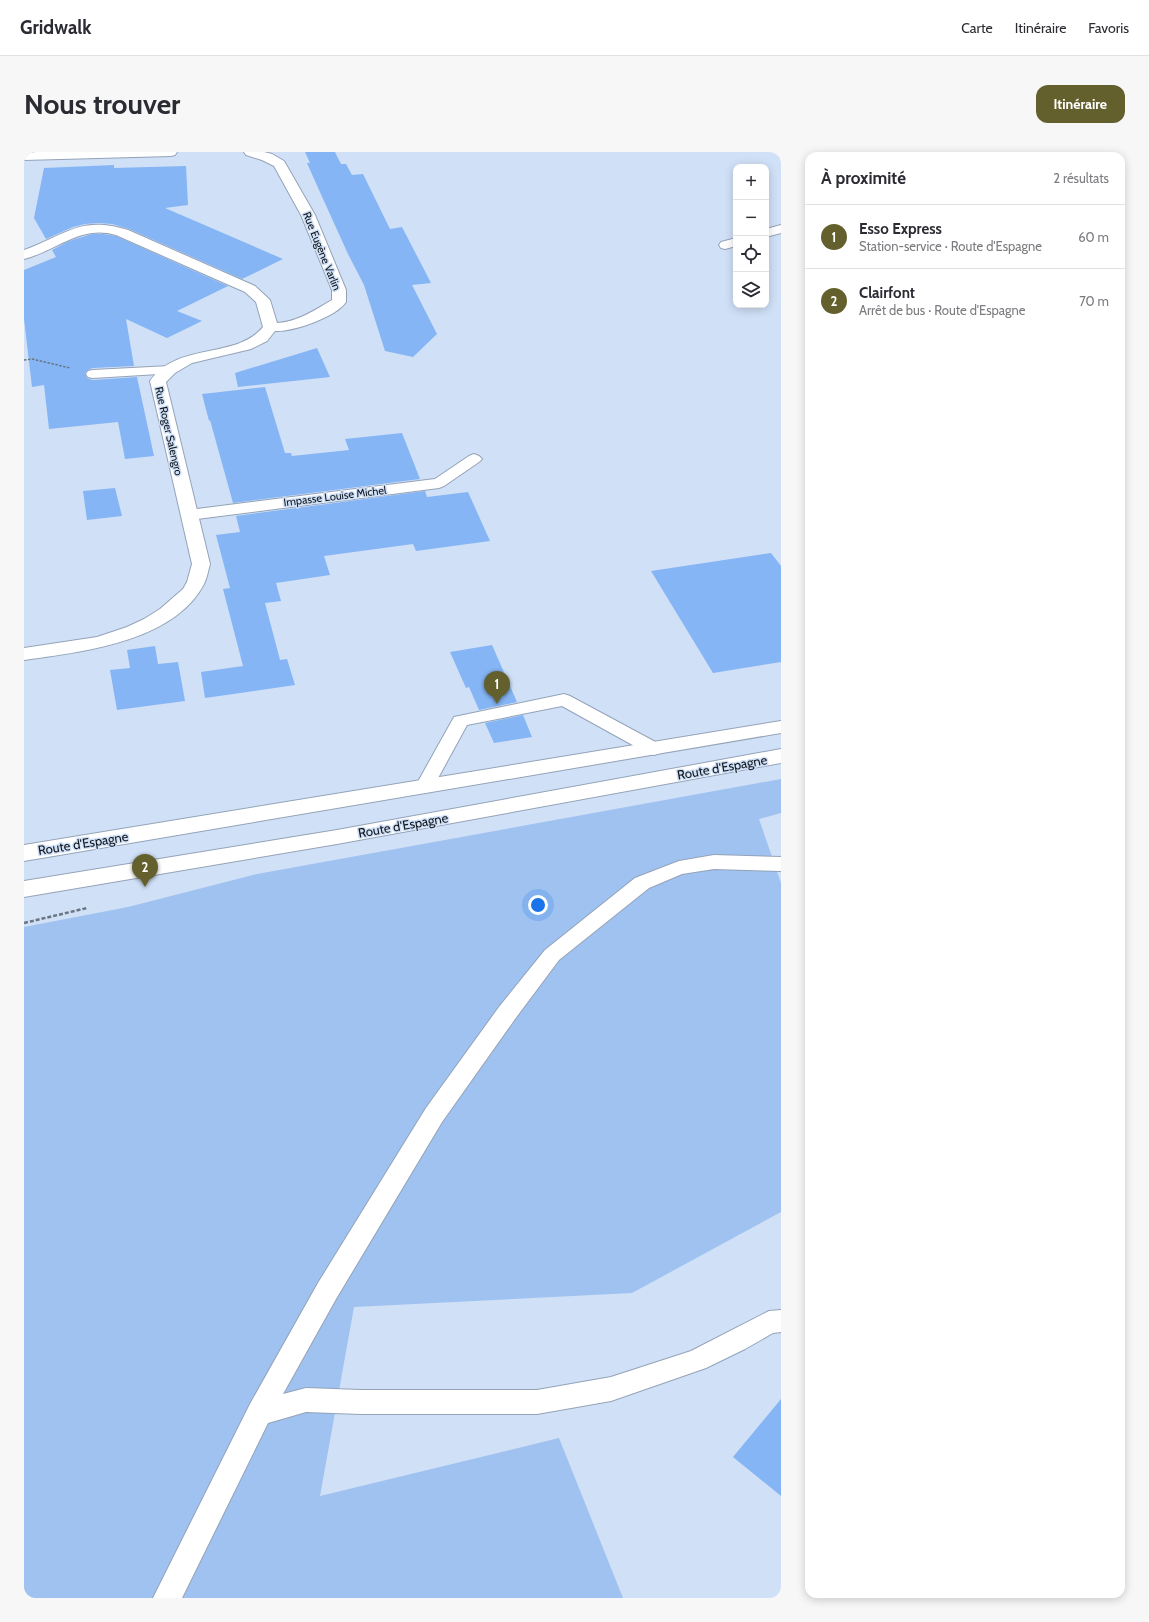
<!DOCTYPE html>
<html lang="fr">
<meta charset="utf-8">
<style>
body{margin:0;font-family:Cabin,sans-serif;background:#f7f7f7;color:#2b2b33}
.controls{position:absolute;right:12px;top:12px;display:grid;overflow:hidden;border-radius:8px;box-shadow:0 2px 10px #0003}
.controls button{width:36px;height:36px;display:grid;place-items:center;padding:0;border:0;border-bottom:1px solid #e1e1e2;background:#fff;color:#2b2b33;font:20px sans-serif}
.you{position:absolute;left:514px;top:753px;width:14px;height:14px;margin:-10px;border:3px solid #fff;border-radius:50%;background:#1a73e8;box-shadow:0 0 0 6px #1a73e833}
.badge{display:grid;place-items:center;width:26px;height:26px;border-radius:50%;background:#63602d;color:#fff;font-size:13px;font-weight:700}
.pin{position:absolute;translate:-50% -33px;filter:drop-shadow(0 1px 2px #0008)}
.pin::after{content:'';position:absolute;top:21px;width:14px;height:12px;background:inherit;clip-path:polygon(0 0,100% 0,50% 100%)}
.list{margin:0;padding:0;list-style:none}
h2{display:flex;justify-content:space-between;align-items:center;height:52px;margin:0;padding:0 16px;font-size:17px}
h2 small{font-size:13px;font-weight:400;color:#7c7c81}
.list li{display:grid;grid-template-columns:26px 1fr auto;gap:12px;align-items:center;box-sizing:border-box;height:64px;padding:0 16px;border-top:1px solid #e1e1e2}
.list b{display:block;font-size:15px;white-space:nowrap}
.list p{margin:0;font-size:13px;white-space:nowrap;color:#7c7c81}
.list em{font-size:13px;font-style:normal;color:#7c7c81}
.icon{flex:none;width:22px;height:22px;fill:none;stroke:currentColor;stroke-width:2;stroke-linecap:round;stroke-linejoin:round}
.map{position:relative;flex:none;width:757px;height:1446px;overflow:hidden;border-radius:12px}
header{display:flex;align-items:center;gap:24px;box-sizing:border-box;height:56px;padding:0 20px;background:#fff;border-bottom:1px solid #e1e1e2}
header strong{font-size:19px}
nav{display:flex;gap:22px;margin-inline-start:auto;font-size:14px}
.intro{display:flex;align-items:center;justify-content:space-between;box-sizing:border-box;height:96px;padding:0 24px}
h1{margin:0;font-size:28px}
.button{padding:10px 18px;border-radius:12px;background:#63602d;color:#fff;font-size:14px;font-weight:700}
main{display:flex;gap:24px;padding:0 24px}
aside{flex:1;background:#fff;border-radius:12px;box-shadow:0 2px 10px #0003}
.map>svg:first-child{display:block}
.green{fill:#9fc2f0}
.building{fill:#85b5f4}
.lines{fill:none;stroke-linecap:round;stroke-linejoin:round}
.lane-casing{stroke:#94a3b8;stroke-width:2}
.street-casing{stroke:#94a3b8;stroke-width:2}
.primary-casing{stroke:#94a3b8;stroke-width:2}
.path-far1{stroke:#6a7583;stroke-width:1.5;stroke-dasharray:2.5 1.5;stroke-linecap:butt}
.path{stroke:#6a7583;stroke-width:2.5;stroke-dasharray:4 2;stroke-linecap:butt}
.lane{fill:#fff;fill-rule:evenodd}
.street{fill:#fff;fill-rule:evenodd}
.primary{fill:#fff;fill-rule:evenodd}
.labels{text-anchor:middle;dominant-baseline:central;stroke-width:3;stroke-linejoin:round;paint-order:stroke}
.far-street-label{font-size:11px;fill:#0f151c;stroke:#d0e0f6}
.street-label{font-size:13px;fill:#0f151c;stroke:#d0e0f6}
</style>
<header>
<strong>Gridwalk</strong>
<nav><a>Carte</a><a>Itinéraire</a><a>Favoris</a></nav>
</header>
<div class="intro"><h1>Nous trouver</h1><a class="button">Itinéraire</a></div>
<main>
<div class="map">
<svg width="757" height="1446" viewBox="0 0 757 1446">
<rect width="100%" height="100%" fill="#d0e0f6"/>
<path class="green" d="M757,627V661L735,667L757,731V1060L608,1141L330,1155L296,1344L535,1286L599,1446H0V775L104,755L233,722Z"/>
<path class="building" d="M281,0H311L317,12H322L328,23L339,22L366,77L378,75L407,131L388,133L413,182L389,205L361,199L340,133L324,102L295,38L283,11H286Z
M90,13V16L162,14L164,53L141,56L259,107L218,127L105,77L88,72L74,71L61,72L49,75L22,87L10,66L20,16Z
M68,82H79L92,84L204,134L153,159L178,169L143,186L102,167L110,214L69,216L64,218L61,221L63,226L69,228L113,225L130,304L101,307L94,270L25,277L20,233L8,235L0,167V118L32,105L28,98L45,89Z
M293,196L306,225L214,235L211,221Z
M241,235L261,301H267L268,304L325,298L321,287L378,281L396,327L209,351L186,268L185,269L178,242Z
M91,336L98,364L63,368L59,339Z
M401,339L403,345L444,340L466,389L392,399L389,392L300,404L306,423L252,431L257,449L241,451L256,508L263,507L271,533L181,546L177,520L219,514L199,437L206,436L192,383L216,380L212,364Z
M747,401L757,414V510L689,521L627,419Z
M468,493L493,550L455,558L445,535L442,536L426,500Z
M131,494L134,512L154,510L161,549L93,558L86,518L106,516L103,498Z
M499,563L508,585L470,591L461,571Z
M757,1247V1344L709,1305Z"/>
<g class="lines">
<defs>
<path id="lane" d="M757,73V81L742,85V77Z
M712,86V94L701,97L697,96L695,93L697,90Z
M146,214L151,215L153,218L151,221L69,226L64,225L62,222L64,219L69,218Z
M450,302L455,304L458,307L455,310L420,334L415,336L165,368L159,366L157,363L159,360L165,358L411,327L445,304Z
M540,542L546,544L637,593L639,597L637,601L630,603L623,601L538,554L443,573L407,639L400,641L393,639L391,635L430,565Z
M690,703L757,705V719L690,717L658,722L625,736L535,808L491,867L418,970L312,1147L259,1242L282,1236L337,1238H513L587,1225L667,1199L745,1159L757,1158V1180L749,1181L721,1197L682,1216L587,1249L513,1262H337L282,1260L244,1271L158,1446H129L226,1252L294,1131L402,956L475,855L521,798L611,726L655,709Z"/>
<path id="street" d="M0,0H153L151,3L147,4L0,8Z
M220,0H240L248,2L260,9L291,63L322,138V150C312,165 269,180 251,179L243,189L227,197L168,211L151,221L142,230L186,412C184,419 183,426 180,432C150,490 57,500 0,508V496L73,485L103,475L120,467L136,457L159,437L163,430L168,412L126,229C154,189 212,208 239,175L232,150L221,140L92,83C57,72 32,99 0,107V98C42,83 56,63 104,78L231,134L246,148L253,171C273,170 291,158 308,148V138L277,63L250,14L238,8L222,3Z"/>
<path id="primary" d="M757,569V581L0,709V693Z
M757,597V611L313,692L0,745V729L313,678Z"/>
</defs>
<use href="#lane" class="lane-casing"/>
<use href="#street" class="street-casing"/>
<use href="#primary" class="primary-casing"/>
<path class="path-far1" d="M0,208L8,207L46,216"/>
<path class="path" d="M0,771L63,756"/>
<use href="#lane" class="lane"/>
<use href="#street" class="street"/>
<use href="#primary" class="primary"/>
</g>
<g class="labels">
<g class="far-street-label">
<text transform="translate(298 99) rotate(68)">Rue Eugène Varlin</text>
<text transform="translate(145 279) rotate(77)">Rue Roger Salengro</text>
<text transform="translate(311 344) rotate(-7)">Impasse Louise Michel</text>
</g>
<g class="street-label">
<text transform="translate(698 615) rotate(-10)">Route d'Espagne</text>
<text transform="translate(379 673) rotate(-10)">Route d'Espagne</text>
<text transform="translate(59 691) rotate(-9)">Route d'Espagne</text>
</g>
</g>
</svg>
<div class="controls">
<button>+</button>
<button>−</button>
<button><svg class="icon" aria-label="locate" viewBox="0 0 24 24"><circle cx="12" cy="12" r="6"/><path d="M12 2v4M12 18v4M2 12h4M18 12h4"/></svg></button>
<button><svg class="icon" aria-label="layers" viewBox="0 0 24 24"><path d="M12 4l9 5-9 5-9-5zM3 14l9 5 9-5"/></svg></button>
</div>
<div class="you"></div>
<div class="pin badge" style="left:473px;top:552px">1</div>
<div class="pin badge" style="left:121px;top:735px">2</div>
</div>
<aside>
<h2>À proximité<small>2 résultats</small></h2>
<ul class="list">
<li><span class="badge">1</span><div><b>Esso Express</b><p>Station-service · Route d'Espagne</p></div><em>60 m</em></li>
<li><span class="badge">2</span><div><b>Clairfont</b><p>Arrêt de bus · Route d'Espagne</p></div><em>70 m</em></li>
</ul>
</aside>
</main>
